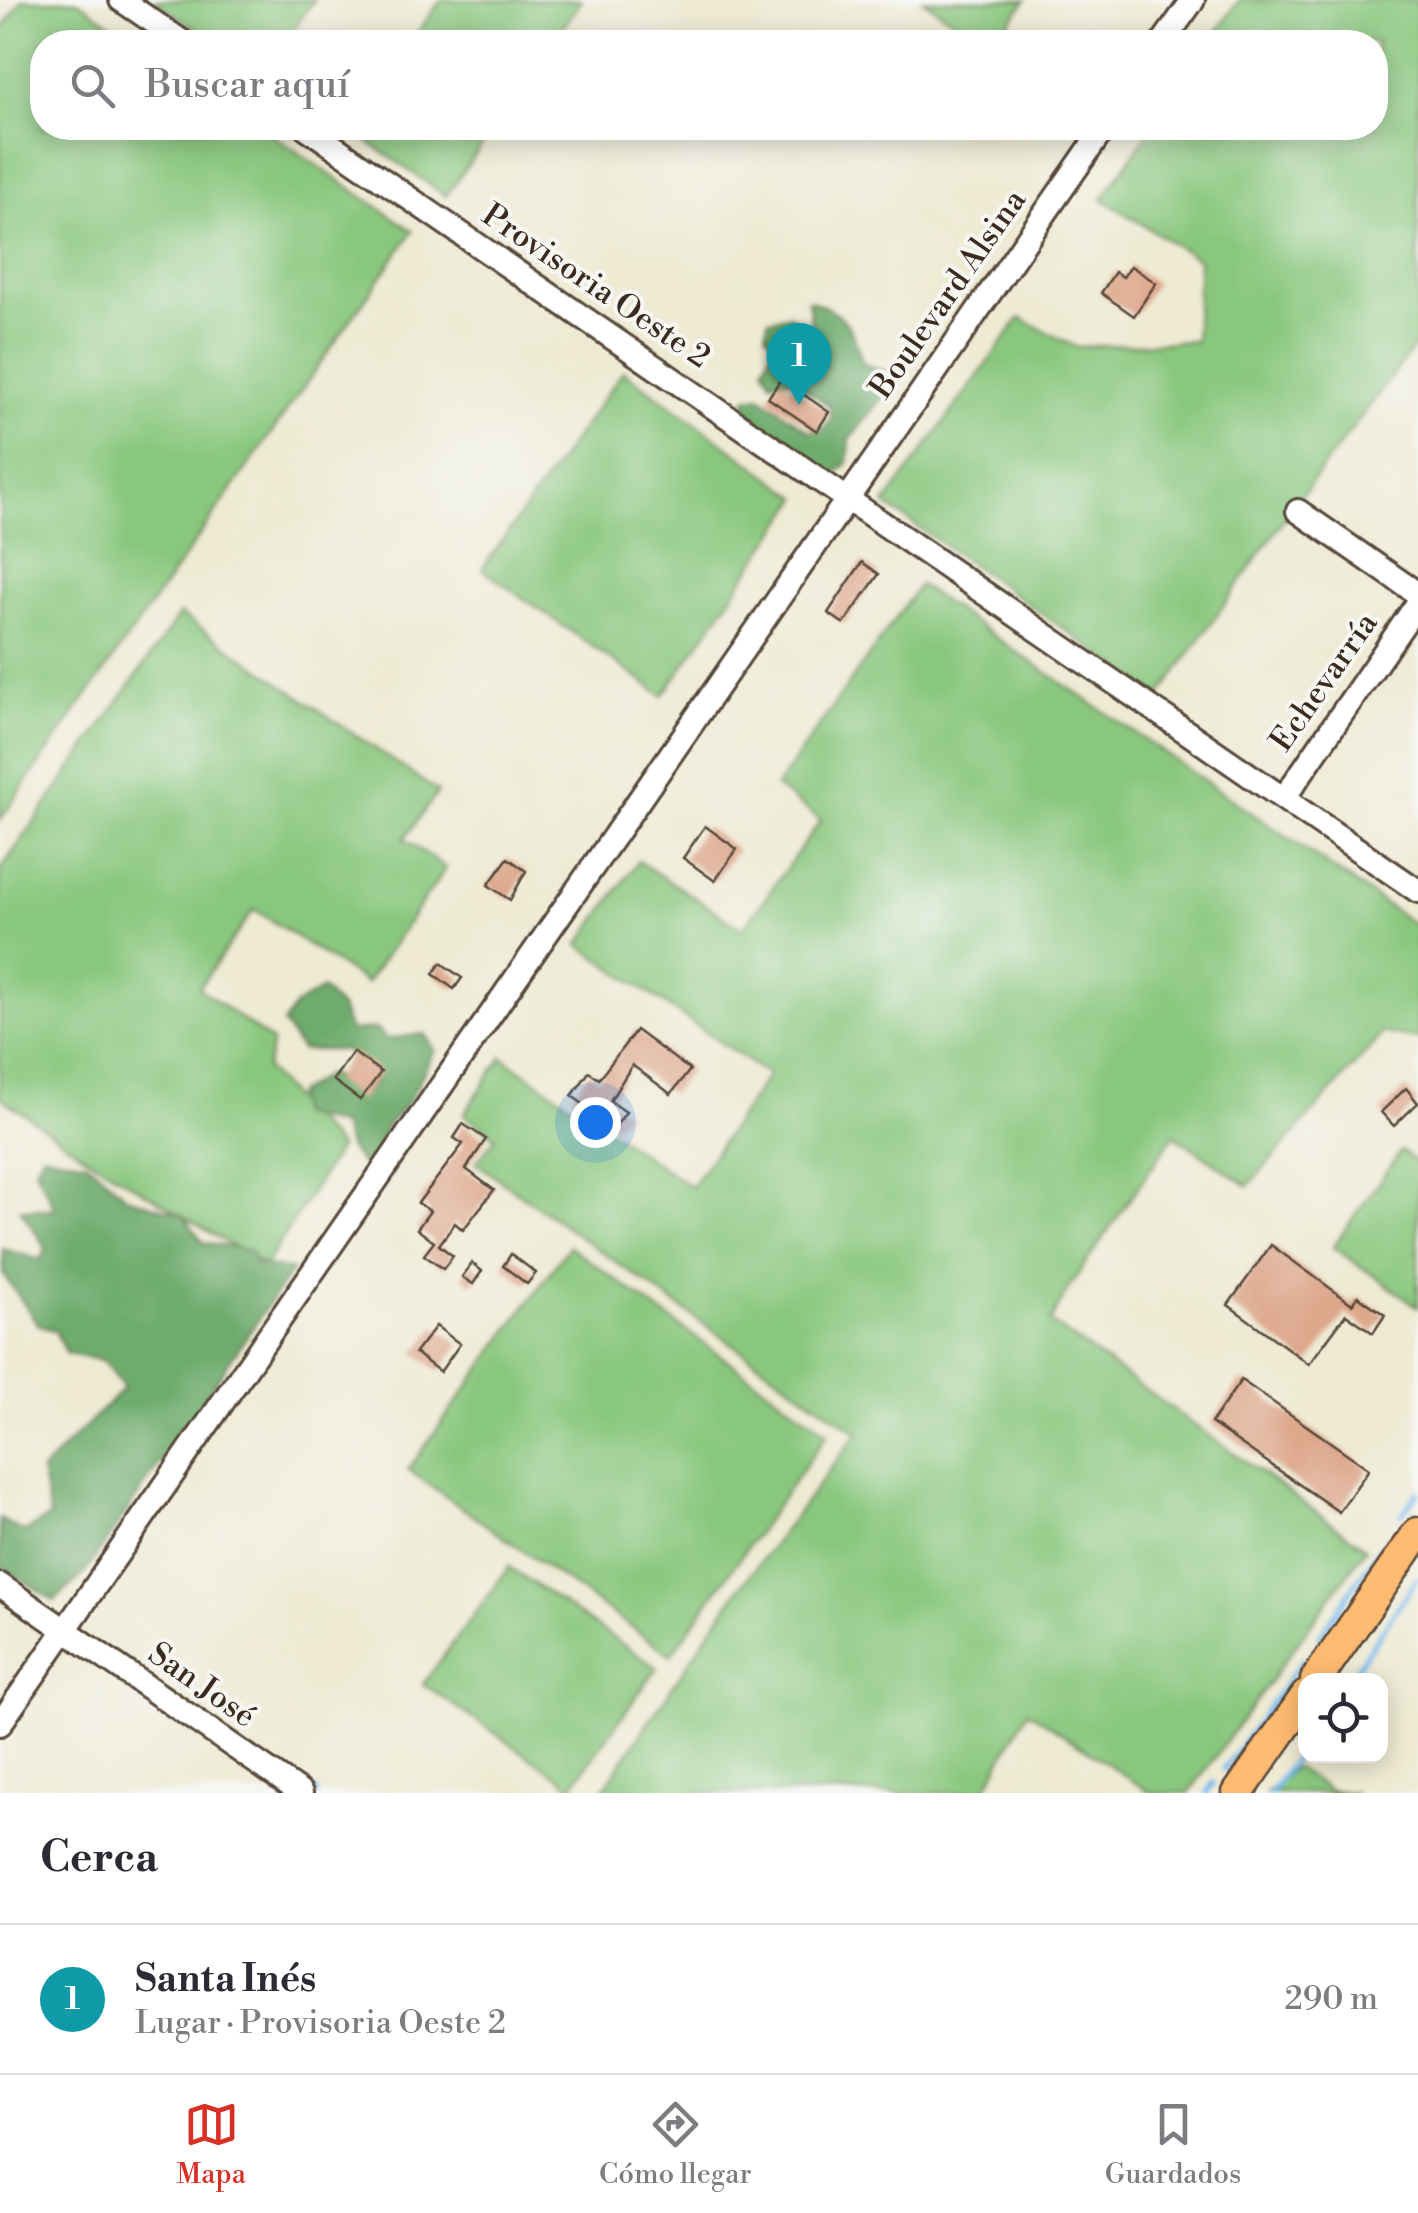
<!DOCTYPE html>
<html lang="es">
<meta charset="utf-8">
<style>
body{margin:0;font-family:"Libre Bodoni",serif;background:#f2f2f3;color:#2b2b33}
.controls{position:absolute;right:30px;bottom:30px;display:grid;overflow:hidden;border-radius:20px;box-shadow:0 5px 25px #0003}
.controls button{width:90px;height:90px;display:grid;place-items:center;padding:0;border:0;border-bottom:2px solid #e1e1e2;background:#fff;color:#2b2b33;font:50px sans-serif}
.you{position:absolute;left:595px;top:1122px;width:35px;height:35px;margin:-25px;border:8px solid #fff;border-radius:50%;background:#1a73e8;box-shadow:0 0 0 15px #1a73e833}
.badge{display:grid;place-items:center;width:65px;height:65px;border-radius:50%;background:#d93025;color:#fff;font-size:32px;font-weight:700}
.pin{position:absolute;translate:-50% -82px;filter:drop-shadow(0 2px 5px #0008)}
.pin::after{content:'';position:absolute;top:52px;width:35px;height:30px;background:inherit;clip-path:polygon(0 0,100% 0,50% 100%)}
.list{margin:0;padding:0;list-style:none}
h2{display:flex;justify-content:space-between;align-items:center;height:130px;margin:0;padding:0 40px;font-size:42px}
h2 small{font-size:32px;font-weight:400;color:#7c7c81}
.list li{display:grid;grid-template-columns:65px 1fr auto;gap:30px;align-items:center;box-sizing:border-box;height:150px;padding:0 40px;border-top:2px solid #e1e1e2}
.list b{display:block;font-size:38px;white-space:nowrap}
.list p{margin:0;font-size:32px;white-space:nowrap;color:#7c7c81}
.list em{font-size:32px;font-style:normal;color:#7c7c81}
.icon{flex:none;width:55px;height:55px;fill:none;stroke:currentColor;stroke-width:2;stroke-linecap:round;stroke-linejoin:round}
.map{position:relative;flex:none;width:1418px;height:1793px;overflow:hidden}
.search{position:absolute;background:#fff;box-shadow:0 5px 25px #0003;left:30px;right:30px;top:30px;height:110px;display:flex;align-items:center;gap:25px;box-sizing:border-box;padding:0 35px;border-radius:40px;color:#7c7c81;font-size:38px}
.sheet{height:280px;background:#fff}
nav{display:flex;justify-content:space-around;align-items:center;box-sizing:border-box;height:140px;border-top:2px solid #e1e1e2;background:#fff;font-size:28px;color:#7c7c81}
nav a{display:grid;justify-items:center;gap:5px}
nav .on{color:#d93025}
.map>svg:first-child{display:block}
.green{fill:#89c77e;stroke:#62784e;stroke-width:2.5}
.forest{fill:#6eac6d;stroke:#546b46;stroke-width:2.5}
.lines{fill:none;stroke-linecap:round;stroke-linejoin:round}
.stream{stroke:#7abdf0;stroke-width:5}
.building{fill:#dea88d}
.minor-casing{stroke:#564739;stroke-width:28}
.major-casing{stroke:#564739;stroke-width:35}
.minor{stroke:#fff;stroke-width:22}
.major{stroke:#ffbb71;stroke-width:30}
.labels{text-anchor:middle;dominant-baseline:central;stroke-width:8;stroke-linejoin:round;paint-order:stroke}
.street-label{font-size:32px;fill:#3b2a1e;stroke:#f6f6f2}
</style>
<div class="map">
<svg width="1418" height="1793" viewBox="0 0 1418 1793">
<rect width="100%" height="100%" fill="#f6f6f2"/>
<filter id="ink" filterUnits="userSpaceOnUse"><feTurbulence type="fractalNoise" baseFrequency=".01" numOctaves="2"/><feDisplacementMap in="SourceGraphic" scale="20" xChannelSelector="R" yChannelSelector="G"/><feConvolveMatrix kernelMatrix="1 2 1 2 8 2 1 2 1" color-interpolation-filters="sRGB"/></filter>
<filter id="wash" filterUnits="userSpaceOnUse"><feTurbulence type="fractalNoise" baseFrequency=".0048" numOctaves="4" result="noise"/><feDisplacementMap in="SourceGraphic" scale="40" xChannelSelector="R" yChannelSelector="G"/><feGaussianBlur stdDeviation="2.25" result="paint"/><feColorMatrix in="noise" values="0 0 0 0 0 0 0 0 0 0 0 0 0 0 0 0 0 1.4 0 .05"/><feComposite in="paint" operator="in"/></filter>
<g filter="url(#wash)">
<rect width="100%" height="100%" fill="#eeead3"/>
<path class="green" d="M22,0H77L137,42H42V128H262L413,231L0,820V32Z
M154,0H314L285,42H216Z
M441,0H582L553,42H411Z
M923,0H1026L995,42H985Z
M1239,0H1418V342L1292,508L1160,696L885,504L1020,318L1076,347L1195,341L1199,260L1102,199L1152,128H1376V42H1210Z
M353,128H494L446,196L351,130Z
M623,371L799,498L663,696L482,569Z
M919,585L1418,927V1039L1383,1033L1248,1186L1174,1135L1072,1283L1050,1322L1366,1548L1189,1793H1151L1028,1711L986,1788L992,1793H601L728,1604L858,1433L476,1163L496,1137L464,1114L502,1057L691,1187L768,1075L579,945L638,861L743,929L821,820L776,787Z
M180,614L438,792L404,839L446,868L366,983L254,909L199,988L272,1042L266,1069L339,1148L265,1266L82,1154L0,1097V871Z
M1401,1151L1418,1163V1307L1333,1247Z
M569,1246L828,1433L671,1655L408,1470Z
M509,1567L657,1668L572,1786L423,1684Z
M1295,1767L1329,1790L1356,1793H1266Z"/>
<path class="forest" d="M808,300C847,312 851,326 863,364L887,372L890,388L850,439L848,463L834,475L812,465L745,416L746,398L760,396L809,431L823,430L832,417L830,406L791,379L771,381L764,367L775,343L766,334L768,320L790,315L800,325L805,342H813Z
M322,989L342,1010L349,1031L376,1029L386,1039L425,1034L435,1050L410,1099L385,1128L376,1155L361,1164L348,1147L342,1126L298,1114L296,1094L328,1074L366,1092L377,1080L345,1050H301L283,1024L296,1005Z
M42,1154L87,1162L127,1197L183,1215L203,1242L252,1251L254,1264L292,1270L84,1574L54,1601L0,1565V1519L24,1532L50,1517L41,1471L124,1388L102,1360L67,1354L55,1331L38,1324L3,1274V1249L40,1260L46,1248L20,1209H55L35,1169Z"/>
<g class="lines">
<path class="stream" d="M1402,1514L1418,1492
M1319,1637L1379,1549
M1348,1680L1418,1578
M1224,1769L1303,1659
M307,1785L317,1793
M1207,1793L1213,1783
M1270,1793L1306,1743"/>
</g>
<g id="blocks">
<path class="building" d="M1131,266L1156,283L1134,316L1101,293L1115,272L1123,277Z
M781,379L829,412L817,431L768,398Z
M862,562L879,574L844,624L828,613Z
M705,826L737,849L715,881L683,858Z
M508,858L526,871L510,900L488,885Z
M441,963L462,978L454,989L433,974Z
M636,1030L690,1070L671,1094L632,1065L610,1101L626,1112L615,1127L572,1096L589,1072L599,1079Z
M353,1052L381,1072L360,1100L333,1080Z
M1406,1088L1418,1103L1394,1126L1381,1112Z
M463,1124L486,1139L466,1169L494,1190L463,1230L455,1223L439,1245L453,1256L443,1269L424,1255L434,1242L417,1229L430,1211L418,1203L463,1144L454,1138Z
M1271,1245L1352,1304L1358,1296L1385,1315L1373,1333L1346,1314L1309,1364L1228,1305Z
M511,1254L536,1273L527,1284L503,1266Z
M472,1263L482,1271L473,1284L462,1277Z
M436,1326L460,1344L440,1372L415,1353Z
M1241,1380L1369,1469L1339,1512L1211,1423Z"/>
</g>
</g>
<g filter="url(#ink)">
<use href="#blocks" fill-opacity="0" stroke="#564739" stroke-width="2.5"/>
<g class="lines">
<defs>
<path id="minor" d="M121,0L183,42
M1163,42L1193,0
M307,128L1418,891
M1298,511L1418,594
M1284,798L1418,603
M0,1585L301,1793
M0,1724L1104,128"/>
<path id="major" d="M1316,1680L1418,1533
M1238,1793L1306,1696"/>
</defs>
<use href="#minor" class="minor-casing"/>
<use href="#major" class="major-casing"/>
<use href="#minor" class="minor"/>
<use href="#major" class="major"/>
</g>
</g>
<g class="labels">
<g class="street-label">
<text transform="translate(596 286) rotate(34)">Provisoria Oeste 2</text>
<text transform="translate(948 294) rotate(-55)">Boulevard Alsina</text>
<text transform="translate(1324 682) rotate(-55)">Echevarría</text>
<text transform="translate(202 1685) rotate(35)">San José</text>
</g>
</g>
</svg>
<div class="controls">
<button><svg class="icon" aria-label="locate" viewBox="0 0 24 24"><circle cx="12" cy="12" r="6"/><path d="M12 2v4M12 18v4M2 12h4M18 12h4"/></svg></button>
</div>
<div class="you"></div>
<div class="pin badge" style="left:799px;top:405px;background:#0f9aa8">1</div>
<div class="search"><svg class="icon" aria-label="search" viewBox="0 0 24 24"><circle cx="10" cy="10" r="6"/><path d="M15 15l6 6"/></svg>Buscar aquí</div>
</div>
<section class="sheet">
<h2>Cerca<small></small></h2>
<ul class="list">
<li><span class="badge" style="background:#0f9aa8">1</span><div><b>Santa Inés</b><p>Lugar · Provisoria Oeste 2</p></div><em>290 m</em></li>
</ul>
</section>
<nav>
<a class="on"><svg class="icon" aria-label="map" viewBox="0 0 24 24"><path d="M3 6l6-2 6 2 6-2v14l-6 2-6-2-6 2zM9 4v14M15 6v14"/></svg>Mapa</a>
<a><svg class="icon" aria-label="directions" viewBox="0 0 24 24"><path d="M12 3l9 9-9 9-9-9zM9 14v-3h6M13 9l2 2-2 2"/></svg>Cómo llegar</a>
<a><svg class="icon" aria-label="saved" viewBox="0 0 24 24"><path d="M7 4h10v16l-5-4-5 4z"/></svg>Guardados</a>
</nav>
